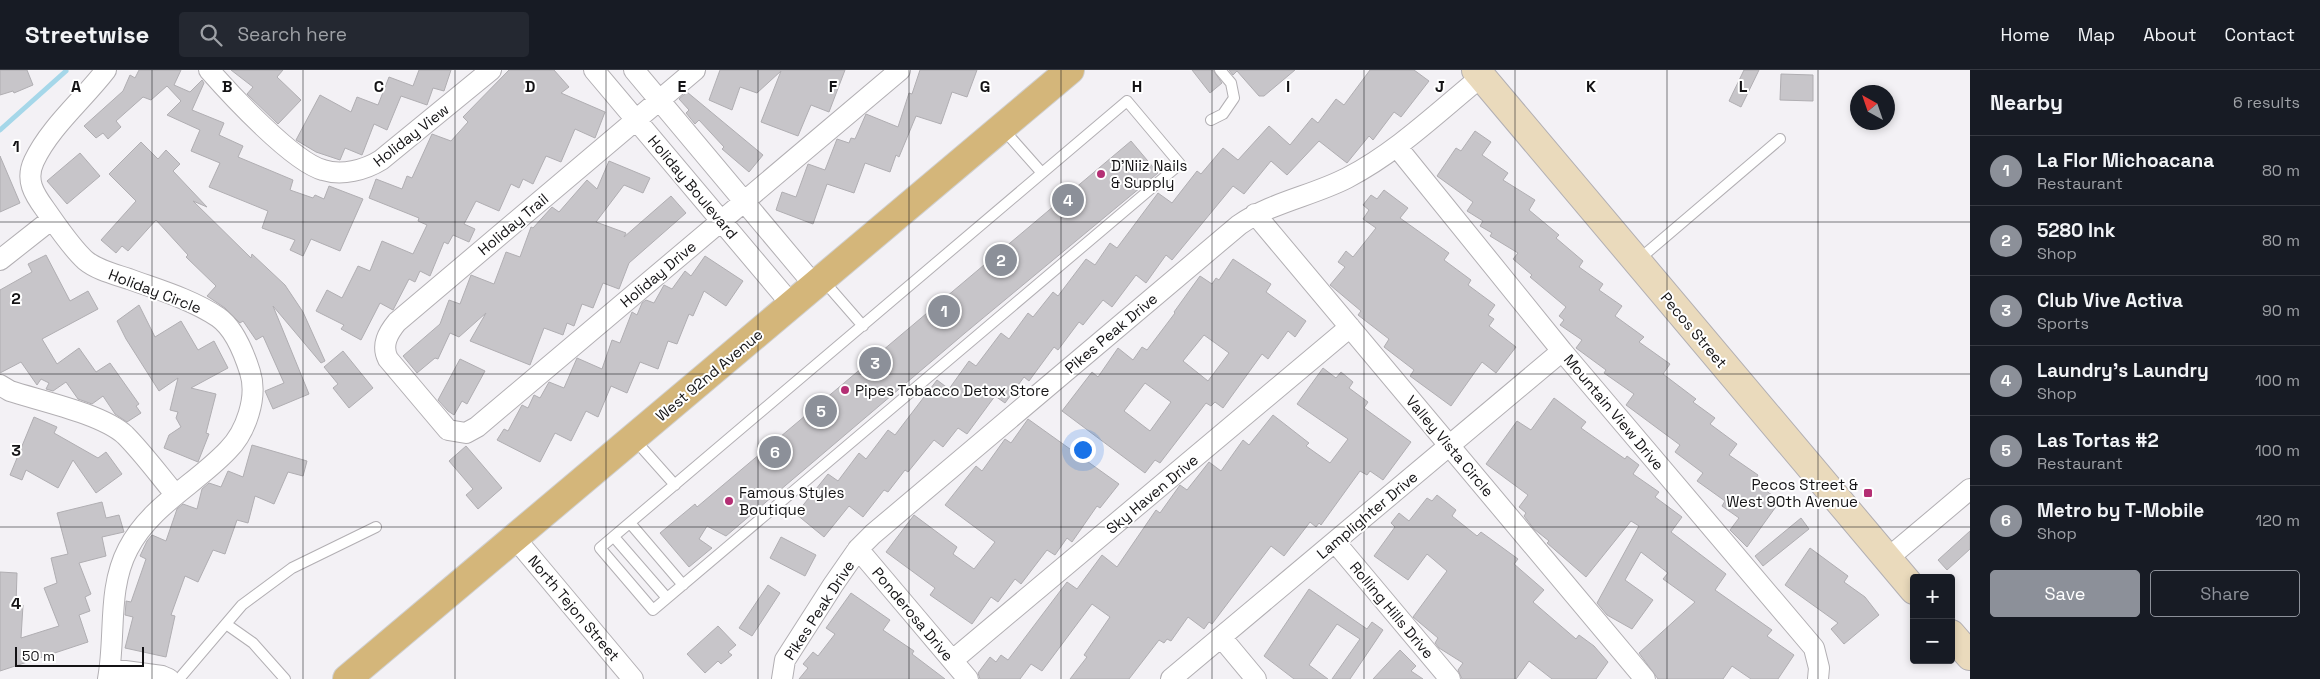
<!DOCTYPE html>
<meta charset="utf-8">
<style>
body{margin:0;font-family:"Space Grotesk",sans-serif;background:#242831;color:#f1f3f6}
.controls{position:absolute;right:15px;bottom:15px;display:grid;overflow:hidden;border-radius:5px;box-shadow:0 2px 8px #0003}
.controls button{width:45px;height:45px;display:grid;place-items:center;padding:0;border:0;border-bottom:1px solid #363941;background:#171b24;color:#f1f3f6;font:25px sans-serif}
.compass{position:absolute;left:1850px;top:15px;width:45px;height:45px;border-radius:50%;background:#171b24;box-shadow:0 2px 8px #0003;rotate:320deg}
.scale{position:absolute;left:15px;bottom:12px;width:129px;box-sizing:border-box;padding-left:5px;border:2px solid #141315;border-top:0;font-size:14px;line-height:18px;white-space:nowrap;color:#141315;-webkit-text-stroke:4px #fff;paint-order:stroke}
.you{position:absolute;left:1082px;top:379px;width:18px;height:18px;margin:-12px;border:4px solid #fff;border-radius:50%;background:#1a73e8;box-shadow:0 0 0 8px #1a73e833}
.badge{display:grid;place-items:center;width:32px;height:32px;border-radius:50%;background:#8c9099;color:#fff;font-size:16px;font-weight:700}
.pin{position:absolute;translate:-50% -50%;border:2px solid #fff;box-shadow:0 1px 5px #0006}
.list{margin:0;padding:0;list-style:none}
h2{display:flex;justify-content:space-between;align-items:center;height:65px;margin:0;padding:0 20px;font-size:21px}
h2 small{font-size:16px;font-weight:400;color:#9ea1a6}
.list li{display:grid;grid-template-columns:32px 1fr auto;gap:15px;align-items:center;box-sizing:border-box;height:70px;padding:0 20px;border-top:1px solid #363941}
.list b{display:block;font-size:19px;white-space:nowrap}
.list p{margin:0;font-size:16px;white-space:nowrap;color:#9ea1a6}
.list em{font-size:16px;font-style:normal;color:#9ea1a6}
.actions{display:flex;gap:10px;padding:15px 20px}
.actions a{flex:1;padding:11px 0;border:1px solid #8c9099;border-radius:5px;text-align:center;font-size:18px;color:#8c9099}
.actions .main{background:#8c9099;color:#fff}
.icon{flex:none;width:28px;height:28px;fill:none;stroke:currentColor;stroke-width:2;stroke-linecap:round;stroke-linejoin:round}
.map{position:relative;flex:none;width:1970px;height:609px;overflow:hidden}
header{display:flex;align-items:center;gap:30px;box-sizing:border-box;height:70px;padding:0 25px;background:#171b24;border-bottom:1px solid #363941}
header strong{font-size:24px}
nav{display:flex;gap:28px;margin-inline-start:auto;font-size:18px}
.search{width:350px;height:45px;background:#242831;display:flex;align-items:center;gap:12px;box-sizing:border-box;padding:0 18px;border-radius:5px;color:#9ea1a6;font-size:19px}
main{display:flex}
aside{flex:1;background:#171b24}
.map>svg:first-child{display:block}
.lines{fill:none;stroke-linecap:round;stroke-linejoin:round}
.stream{stroke:#a5d7e9;stroke-width:5}
.building{fill:#c7c5c9;stroke:#b0aeb2;fill-rule:evenodd}
.service-casing{stroke:#b2afb3;stroke-width:12}
.minor-casing{stroke:#b2afb3;stroke-width:22}
.secondary-casing{stroke:#b2afb3;stroke-width:30}
.primary-casing{stroke:#d0d0d0;stroke-width:30}
.service{stroke:#fff;stroke-width:10}
.minor{stroke:#fff;stroke-width:20}
.secondary{stroke:#eadabc;stroke-width:28}
.primary{stroke:#d4b67a;stroke-width:28}
.grid{fill:none;stroke:#141315;stroke-width:1;stroke-opacity:0.55}
.poi-dot{fill:#b42f74;stroke:#fff;stroke-width:2}
.labels{text-anchor:middle;dominant-baseline:central;stroke-width:4;stroke-linejoin:round;paint-order:stroke}
.street-label{font-size:15px;fill:#141315;stroke:#fff}
.poi-label{font-size:15px;fill:#141315;stroke:#fff;text-anchor:start}
.grid-label{font-size:16px;text-anchor:middle;font-weight:bold;fill:#141315;stroke:#fff;stroke-width:4;stroke-linejoin:round;paint-order:stroke}
</style>
<header>
<strong>Streetwise</strong>
<div class="search"><svg class="icon" aria-label="search" viewBox="0 0 24 24"><circle cx="10" cy="10" r="6"/><path d="M15 15l6 6"/></svg>Search here</div>
<nav><a>Home</a><a>Map</a><a>About</a><a>Contact</a></nav>
</header>
<main>
<div class="map">
<svg width="1970" height="609" viewBox="0 0 1970 609">
<rect width="100%" height="100%" fill="#f3f1f5"/>
<g class="lines">
<path class="stream" d="M0,60L66,1"/>
</g>
<path class="building" d="M0,0H27L33,15L14,23L13,21L0,25Z
M139,0H181L174,15L190,22L202,10L204,13L192,40L224,53L219,65L243,76L238,87L293,110L290,120L313,128L315,125L324,129L329,116L363,129L340,181L311,169L303,186L290,180L295,170L262,158L268,141L209,117L220,93L191,81L200,60L167,45L181,31L167,16L151,30L143,27L116,51L121,57L108,69L103,63L96,68L84,56L123,21L130,5L135,8Z
M231,0H283L277,7L301,30L278,54L247,24L253,17Z
M419,0H451L444,21L433,18L427,35L401,26L387,60L374,54L362,85L345,78L340,90L316,82L296,70L320,25L351,42L357,27L378,35L389,7L413,16Z
M509,0H554L569,17L561,23L605,42L595,68L575,59L561,92L546,86L533,114L523,109L519,118L511,114L499,141L476,131L464,154L475,159L469,172L453,165L448,174L444,172L430,206L420,201L415,212L409,209L393,240L380,233L361,270L341,259L344,255L316,241L327,220L342,228L358,196L370,201L382,171L413,184L427,155L418,151L419,148L369,128L376,109L402,119L407,106L412,108L432,64L451,71L468,52L463,47Z
M720,0H845L829,42L811,35L798,66L761,52L781,1L757,23L740,17L732,40L709,30Z
M920,0H977L967,27L952,22L941,54L916,46L899,87L896,85L890,102L865,93L854,123L827,114L813,154L776,140L782,122L796,127L808,94L825,100L837,69L849,73L851,68L855,69L866,44L898,57L909,23L912,24Z
M1192,0H1213L1222,13L1210,23Z
M1229,0H1295L1264,26H1259L1237,1L1233,5Z
M1370,0H1414L1429,11L1401,47L1394,42L1373,70L1369,66L1347,93L1319,71L1287,105L1271,91L1244,124L1233,116L1172,190L1166,185L1146,213L1136,205L1112,237L1103,230L1083,255L1079,252L1058,280L1054,277L1029,311L1024,307L1005,333L995,326L967,364L958,358L943,377L934,370L908,402L905,400L888,422L884,420L863,447L849,436L824,467L796,444L828,404L838,411L859,383L866,389L888,360L895,365L937,310L949,319L969,291L976,296L1001,263L1009,269L1028,243L1033,247L1053,222L1058,226L1086,189L1095,195L1110,173L1117,178L1158,123L1172,133L1197,101L1201,104L1223,78L1238,90L1269,56L1290,75L1312,48L1318,53L1336,29L1344,35Z
M1744,0H1759L1741,37L1729,31Z
M1781,4L1813,5V31L1780,30Z
M687,22L763,85L749,102L722,79L724,77L699,50L695,54L686,43L689,40L679,29Z
M1475,61L1491,72L1482,85L1508,103L1503,110L1535,130L1529,140L1559,165L1556,168L1583,191L1579,197L1603,214L1599,220L1622,236L1615,246L1644,267L1639,272L1670,294L1663,304L1696,329L1693,332L1715,348L1710,354L1737,374L1729,385L1758,405L1754,412L1780,431L1747,477L1730,460L1739,448L1722,436L1725,431L1697,411L1703,403L1675,382L1680,375L1626,335L1634,324L1604,303L1606,300L1576,278L1582,270L1560,255L1564,250L1559,246L1566,237L1530,207L1532,205L1513,189L1518,183L1490,166L1492,163L1480,156L1483,151L1467,141L1473,132L1437,106L1456,78L1461,81Z
M1131,71L1158,103L965,263L726,466L707,456L699,469L712,478L689,497L660,463L695,434L697,437Z
M141,72L158,89L166,80L180,94L173,101L207,137L193,131L251,188L252,184L285,215L303,242L325,291L321,293L273,236L309,324L273,339L265,321L284,313L263,266L256,270L243,251L240,253L225,238L207,226L216,216L186,187L188,185L156,150L128,181L122,176L116,183L101,170L136,131L109,104Z
M80,83L100,106L67,134L47,111Z
M0,86L20,133L0,142Z
M609,91L650,108L643,123L624,115L596,152L626,163L624,167L671,126L686,143L629,193L619,219L603,213L593,238L582,234L574,256L567,253L563,265L544,258L530,295L470,271L486,243L459,267L450,263L438,289L435,288L417,303L403,286L440,254L449,230L460,234L471,205L494,214L506,182L520,187L531,157L533,158L552,137L559,142L587,110L597,119Z
M1384,120L1408,138L1400,148L1449,183L1444,190L1471,210L1468,215L1495,235L1488,245L1494,249L1489,256L1516,277L1496,303L1482,292L1451,336L1410,306L1414,300L1384,277L1389,269L1358,245L1361,241L1330,215L1345,197L1338,192L1346,181L1353,187L1376,158L1363,149L1369,140L1363,135L1371,125L1377,129Z
M46,185L70,231L88,221L98,239L42,269L57,294L79,278L96,302L110,293L139,334L136,336L141,343L127,352L115,344L103,326L92,334L78,329L66,312L53,321L46,319L49,313L41,309L37,315L21,292L0,303V220L32,202L28,194Z
M705,186L743,211L726,236L704,221L693,246L689,244L677,274L668,271L658,299L640,292L627,323L611,316L598,347L586,341L571,371L555,363L540,392L497,370L504,359L508,361L522,335L528,338L534,325L540,328L549,312L564,318L577,288L602,299L612,270L620,273L632,242L637,245L642,233L646,230L654,233L664,215L672,219L685,201L691,206Z
M1233,189L1271,214L1266,222L1306,251L1295,267L1288,261L1268,289L1262,284L1223,338L1215,332L1211,336L1206,333L1160,393L1155,390L1145,403L1062,341L1092,302L1098,307L1118,278L1133,290L1142,277L1147,280L1175,243L1174,242L1200,206L1212,214L1216,208L1219,210ZM1204,265L1229,283L1208,311L1183,291ZM1145,313L1171,332L1150,361L1124,341Z
M139,235L155,267L181,251L198,280L214,271L228,298L191,318L216,324L206,363L209,364L198,392L164,378L169,365L181,357L176,348L178,342L170,340L178,308L159,321L126,269L117,251Z
M343,281L373,318L349,338L333,318L338,314L324,297Z
M460,289L485,301L467,334L462,331L454,345L448,341L438,330Z
M1323,298L1336,308L1341,302L1353,312L1349,318L1368,332L1364,338L1411,372L1383,410L1370,401L1367,405L1360,401L1321,455L1319,453L1316,457L1310,452L1284,486L1271,476L1212,554L1209,552L1204,559L1188,547L1171,571L1167,569L1164,573L1159,570L1129,609H1070L1087,587L1084,585L1110,547L1092,534L1042,601L1031,594L1020,609H980L978,603L990,587L996,592L1001,585L1008,590L1067,512L1077,519L1102,485L1117,497L1156,440L1160,443L1180,415L1187,420L1209,392L1221,401L1243,370L1249,375L1273,345L1309,373L1306,376L1330,393L1348,369L1297,334Z
M1554,328L1586,352L1581,358L1625,389L1627,386L1639,395L1633,404L1659,422L1655,427L1682,447L1671,462L1726,504L1715,520L1772,560L1767,566L1794,585L1778,609H1751L1732,596L1723,609H1658L1639,583L1695,532L1663,509L1668,503L1641,482L1625,510L1653,530L1632,559L1607,545L1597,533L1639,456L1631,451L1586,507L1547,473L1549,471L1534,459L1524,446L1526,443L1519,437L1528,425L1486,394L1517,351L1531,360Z
M34,347L57,357L54,363L98,388L106,382L122,404L96,423L73,390L58,418L26,400L22,410L10,405Z
M1028,349L1119,414L1100,438L1097,436L1072,472L1067,468L1055,485L1047,480L1021,514L1015,509L998,532L991,527L972,554L930,525L935,518L886,482L914,445L957,477L953,484L974,499L995,472L945,435L976,396L982,401L1005,369L1011,373Z
M252,375L307,391L303,406L288,402L274,434L255,426L248,453L237,450L225,484L213,480L198,512L185,506L171,545L175,546L166,587L125,578L133,547L125,545L126,533V531L131,532L146,489L140,486L147,471L152,465L166,471L177,439L183,434L197,439L202,419L209,413L221,417L228,401L243,407Z
M466,376L502,418L478,439L466,425L473,419L449,391Z
M1437,425L1456,440L1452,446L1477,466L1481,462L1518,489L1514,494L1544,520L1533,532L1576,569L1579,565L1594,576L1608,592L1596,609H1552L1529,591L1516,609H1462L1458,600L1463,593L1439,578L1435,573L1438,568L1413,547L1447,501L1427,484L1408,510L1374,486L1395,457L1391,453L1399,443L1409,451L1427,428L1432,431Z
M102,432L106,448L119,445L124,462L102,467L106,486L79,493L91,524L85,527L90,541L79,545L88,572L0,601V502L17,503L16,534L23,535L21,568L59,556L44,518L57,513L51,488L68,484L57,443Z
M1801,448L1809,459L1763,496L1755,486Z
M1970,461V479L1947,500L1938,490Z
M781,467L816,485L805,506L770,488Z
M1810,478L1848,506L1844,512L1865,527L1879,545L1844,574L1831,559L1838,553L1785,515Z
M768,515L780,523L752,566L739,558Z
M1309,519L1367,559L1372,552L1383,560L1350,609H1332L1360,569L1337,554L1309,595L1328,609H1294L1264,586Z
M851,523L890,550L883,560L914,581L912,584L945,609H799L808,598L803,594L813,582L818,586L835,564L826,558Z
M718,556L736,575L728,582L732,585L721,594L718,591L705,603L687,584Z
M1400,580L1416,596L1411,601L1423,609H1373Z"/>
<g class="lines">
<defs>
<path id="service" d="M1127,31L1180,94L653,540L600,478Z
M1211,50L1223,44L1234,28L1231,13L1220,0
M1003,59L1042,103
M1637,191L1780,69
M822,209L863,256
M634,369L675,415
M630,453L683,515
M614,467L667,528
M226,554L253,573L285,609
M179,609L242,535L292,498L376,457"/>
<path id="minor" d="M106,0C83,30 50,57 34,91C25,110 34,124 45,139C57,156 70,176 85,190C97,200 114,204 129,209C159,220 191,229 218,247C234,258 244,283 250,302C258,327 246,362 228,380C196,414 150,436 128,479C107,519 116,566 108,609
M209,0C231,25 293,92 323,100C342,106 365,100 381,90L491,0
M594,0L792,235
M634,0L815,216
M695,0L397,252C388,263 381,275 388,289L448,360L466,363L477,357L900,0
M1397,77L1562,281L1814,578L1819,598L1818,609
M1255,144L1645,609
M0,190L52,149
M0,315L10,321C41,331 102,344 125,365C143,383 159,405 175,424
M514,467L633,609
M1335,472L1450,609
M858,479L968,609
M1887,489L1970,419
M1221,567L1256,609
M953,590L1350,257
M110,599L162,606L169,609
M782,609L785,590L833,515L858,479L873,464L1239,155C1272,132 1312,126 1347,108C1397,82 1438,42 1481,7
M1171,609L1562,281"/>
<path id="secondary" d="M1476,0L1914,520
M1951,564L1970,586"/>
<path id="primary" d="M347,609L1070,0"/>
</defs>
<use href="#service" class="service-casing"/>
<use href="#minor" class="minor-casing"/>
<use href="#secondary" class="secondary-casing"/>
<use href="#primary" class="primary-casing"/>
<use href="#service" class="service"/>
<use href="#minor" class="minor"/>
<use href="#secondary" class="secondary"/>
<use href="#primary" class="primary"/>
</g>
<path class="grid" d="M152,0V609M303,0V609M455,0V609M606,0V609M758,0V609M909,0V609M1061,0V609M1212,0V609M1364,0V609M1515,0V609M1667,0V609M1818,0V609M0,152H1970M0,304H1970M0,457H1970"/>
<g class="poi-dot">
<circle cx="1101" cy="104" r="5"/>
<circle cx="845" cy="320" r="5"/>
<rect x="1863" y="418" width="10" height="10" rx="2.5"/>
<circle cx="729" cy="431" r="5"/>
</g>
<g class="labels">
<g class="street-label">
<text transform="translate(411 65) rotate(-38)">Holiday View</text>
<text transform="translate(693 117) rotate(50)">Holiday Boulevard</text>
<text transform="translate(513 154) rotate(-40)">Holiday Trail</text>
<text transform="translate(658 204) rotate(-40)">Holiday Drive</text>
<text transform="translate(155 221) rotate(21)">Holiday Circle</text>
<text transform="translate(1694 260) rotate(50)">Pecos Street</text>
<text transform="translate(1111 263) rotate(-40)">Pikes Peak Drive</text>
<text transform="translate(709 305) rotate(-40)">West 92nd Avenue</text>
<text transform="translate(1614 342) rotate(50)">Mountain View Drive</text>
<text transform="translate(1450 376) rotate(50)">Valley Vista Circle</text>
<text transform="translate(1152 424) rotate(-40)">Sky Haven Drive</text>
<text transform="translate(1367 445) rotate(-40)">Lamplighter Drive</text>
<text transform="translate(574 538) rotate(50)">North Tejon Street</text>
<text transform="translate(819 540) rotate(-57)">Pikes Peak Drive</text>
<text transform="translate(1392 540) rotate(50)">Rolling Hills Drive</text>
<text transform="translate(913 544) rotate(50)">Ponderosa Drive</text>
</g>
<g class="poi-label">
<text x="1111" y="95">D'Niiz Nails<tspan x="1111" dy="17">&amp; Supply</tspan></text>
<text x="855" y="320">Pipes Tobacco Detox Store</text>
<text x="1858" y="414" text-anchor="end">Pecos Street &amp;<tspan x="1858" dy="17">West 90th Avenue</tspan></text>
<text x="739" y="422">Famous Styles<tspan x="739" dy="17">Boutique</tspan></text>
</g>
</g>
<g class="grid-label">
<text x="76" y="22">A</text>
<text x="227" y="22">B</text>
<text x="379" y="22">C</text>
<text x="530" y="22">D</text>
<text x="682" y="22">E</text>
<text x="833" y="22">F</text>
<text x="985" y="22">G</text>
<text x="1137" y="22">H</text>
<text x="1288" y="22">I</text>
<text x="1440" y="22">J</text>
<text x="1591" y="22">K</text>
<text x="1743" y="22">L</text>
<text x="16" y="82">1</text>
<text x="16" y="234">2</text>
<text x="16" y="386">3</text>
<text x="16" y="539">4</text>
</g>
</svg>
<div class="controls">
<button>+</button>
<button>−</button>
</div>
<svg class="compass" viewBox="-18 -18 36 36"><path d="M0-13l5 13h-10z" fill="#e53935"/><path d="M0 13l5-13h-10z" fill="#9ea1a6"/></svg>
<div class="scale">50 m</div>
<div class="you"></div>
<div class="pin badge" style="left:944px;top:241px">1</div>
<div class="pin badge" style="left:1001px;top:190px">2</div>
<div class="pin badge" style="left:875px;top:293px">3</div>
<div class="pin badge" style="left:1068px;top:130px">4</div>
<div class="pin badge" style="left:821px;top:341px">5</div>
<div class="pin badge" style="left:775px;top:382px">6</div>
</div>
<aside>
<h2>Nearby<small>6 results</small></h2>
<ul class="list">
<li><span class="badge">1</span><div><b>La Flor Michoacana</b><p>Restaurant</p></div><em>80 m</em></li>
<li><span class="badge">2</span><div><b>5280 Ink</b><p>Shop</p></div><em>80 m</em></li>
<li><span class="badge">3</span><div><b>Club Vive Activa</b><p>Sports</p></div><em>90 m</em></li>
<li><span class="badge">4</span><div><b>Laundry's Laundry</b><p>Shop</p></div><em>100 m</em></li>
<li><span class="badge">5</span><div><b>Las Tortas #2</b><p>Restaurant</p></div><em>100 m</em></li>
<li><span class="badge">6</span><div><b>Metro by T-Mobile</b><p>Shop</p></div><em>120 m</em></li>
</ul>
<div class="actions"><a class="main">Save</a><a>Share</a></div>
</aside>
</main>
